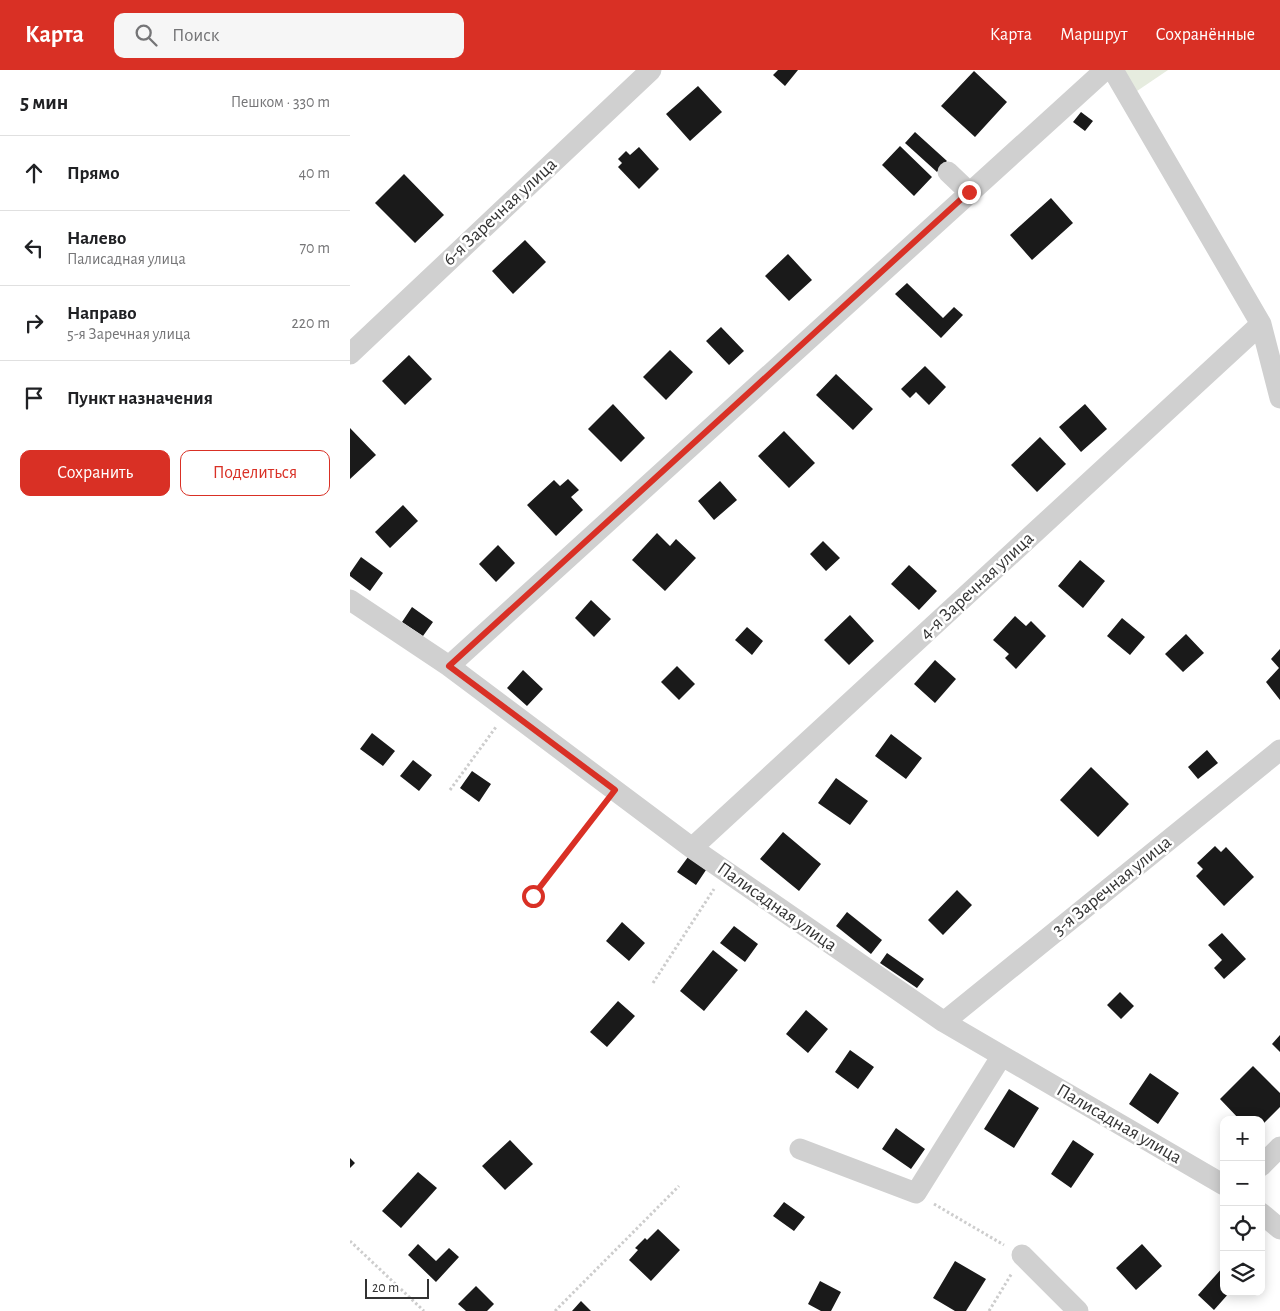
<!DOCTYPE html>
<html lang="ru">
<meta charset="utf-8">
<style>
body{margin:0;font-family:"Alegreya Sans",sans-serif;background:#f6f6f6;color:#202124}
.controls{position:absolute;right:15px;bottom:15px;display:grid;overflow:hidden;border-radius:10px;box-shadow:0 2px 12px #0003}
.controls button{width:45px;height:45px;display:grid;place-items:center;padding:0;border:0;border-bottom:1px solid #e0e0e0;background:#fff;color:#202124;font:25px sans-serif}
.scale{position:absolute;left:15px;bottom:12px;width:64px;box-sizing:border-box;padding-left:5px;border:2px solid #333;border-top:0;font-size:14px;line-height:18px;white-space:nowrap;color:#333;-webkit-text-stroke:4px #fff;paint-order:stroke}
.stop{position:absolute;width:15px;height:15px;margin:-11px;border:4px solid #d93025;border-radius:50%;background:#fff}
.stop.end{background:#d93025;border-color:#fff;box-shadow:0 1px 5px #0008}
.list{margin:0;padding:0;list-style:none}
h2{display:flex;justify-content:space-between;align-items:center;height:65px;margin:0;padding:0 20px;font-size:21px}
h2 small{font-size:16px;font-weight:400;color:#757577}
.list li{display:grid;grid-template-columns:32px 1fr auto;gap:15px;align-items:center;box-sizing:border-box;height:75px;padding:0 20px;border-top:1px solid #e0e0e0}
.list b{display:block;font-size:19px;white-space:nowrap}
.list p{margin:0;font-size:16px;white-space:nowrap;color:#757577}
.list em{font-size:16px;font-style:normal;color:#757577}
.actions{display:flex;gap:10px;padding:15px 20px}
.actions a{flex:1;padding:11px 0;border:1px solid #d93025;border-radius:10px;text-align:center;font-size:18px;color:#d93025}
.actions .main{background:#d93025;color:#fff}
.icon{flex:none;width:28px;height:28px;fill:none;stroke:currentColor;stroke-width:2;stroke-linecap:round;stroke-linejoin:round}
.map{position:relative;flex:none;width:930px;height:1241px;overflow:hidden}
header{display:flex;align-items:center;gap:30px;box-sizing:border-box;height:70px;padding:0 25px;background:#d93025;color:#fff}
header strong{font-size:24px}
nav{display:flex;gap:28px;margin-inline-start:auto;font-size:18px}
.search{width:350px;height:45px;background:#f6f6f6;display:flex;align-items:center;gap:12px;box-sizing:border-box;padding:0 18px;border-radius:10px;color:#757577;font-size:19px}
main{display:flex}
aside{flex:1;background:#fff}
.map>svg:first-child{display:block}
.green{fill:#e6ecdf}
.building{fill:#1a1a1a}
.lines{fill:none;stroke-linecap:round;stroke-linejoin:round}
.path{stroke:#cdcdcd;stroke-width:3;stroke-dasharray:2.5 2.5;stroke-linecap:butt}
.minor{stroke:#d0d0d0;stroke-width:21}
.route{stroke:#d93025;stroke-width:6}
.labels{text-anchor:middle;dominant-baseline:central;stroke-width:5;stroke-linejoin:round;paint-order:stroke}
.street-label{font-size:19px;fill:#333;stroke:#fff}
</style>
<header>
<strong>Карта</strong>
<div class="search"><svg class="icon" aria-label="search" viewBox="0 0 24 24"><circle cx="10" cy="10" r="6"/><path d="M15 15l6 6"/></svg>Поиск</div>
<nav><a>Карта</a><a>Маршрут</a><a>Сохранённые</a></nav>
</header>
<main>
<aside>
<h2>5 мин<small>Пешком · 330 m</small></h2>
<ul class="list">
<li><svg class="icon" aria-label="ahead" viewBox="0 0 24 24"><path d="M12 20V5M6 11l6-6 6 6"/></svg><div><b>Прямо</b></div><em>40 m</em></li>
<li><svg class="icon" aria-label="left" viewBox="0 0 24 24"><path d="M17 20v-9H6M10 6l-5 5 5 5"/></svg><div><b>Налево</b><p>Палисадная улица</p></div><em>70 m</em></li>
<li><svg class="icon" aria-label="right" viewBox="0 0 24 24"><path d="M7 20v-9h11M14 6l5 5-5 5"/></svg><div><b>Направо</b><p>5-я Заречная улица</p></div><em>220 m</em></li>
<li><svg class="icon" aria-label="arrive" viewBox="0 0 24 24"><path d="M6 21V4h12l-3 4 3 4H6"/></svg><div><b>Пункт назначения</b></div></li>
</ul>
<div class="actions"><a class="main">Сохранить</a><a>Поделиться</a></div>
</aside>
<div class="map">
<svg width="930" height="1241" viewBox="0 0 930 1241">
<rect width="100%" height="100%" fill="#fff"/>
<path class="green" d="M772,0H818L787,21Z"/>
<path class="building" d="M428,0H448L435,16L423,5Z
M624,1L657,32L625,67L591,36Z
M348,16L372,42L340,71L316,44Z
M731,42L743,51L735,61L723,52Z
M565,62L597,91L587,102L555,73Z
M550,76L582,107L564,126L532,95Z
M289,77L309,99L289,119L268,97L272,93L268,89L276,81L280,85Z
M54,104L94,145L65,173L25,133Z
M701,128L723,153L682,190L660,165Z
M175,170L196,192L163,224L142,201Z
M438,184L462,210L439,231L415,206Z
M557,213L593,248L604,237L613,245L591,268L545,224Z
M371,257L394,281L379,295L356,271Z
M320,280L343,302L316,330L293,307Z
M59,285L82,309L55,335L32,311Z
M575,296L596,317L579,335L566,322L560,328L551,319Z
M486,304L523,339L503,360L466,325Z
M263,334L295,368L271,392L238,359Z
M735,334L757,359L731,382L709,357Z
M0,358L26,385L0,409Z
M434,361L465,393L439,418L408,386Z
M690,367L716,394L687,422L661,395Z
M218,409L229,420L221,427L233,440L206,466L177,435L204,410L210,416Z
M370,411L387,430L364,450L348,431Z
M53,435L68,451L40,478L25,462Z
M307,463L320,476L326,469L346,488L315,521L282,490Z
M473,471L490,488L476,501L460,484Z
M148,475L165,493L146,512L129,494Z
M11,487L33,503L20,521L0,506V503Z
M730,490L755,511L733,538L708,516Z
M559,495L587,521L569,540L541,514Z
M241,530L261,549L244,567L225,548Z
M62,537L83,552L73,566L52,552Z
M500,545L524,571L499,595L474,570Z
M665,546L676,556L681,551L696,566L666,599L655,588L659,584L643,570Z
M772,548L795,567L780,585L757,566Z
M397,557L413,571L402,585L385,570Z
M836,564L854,583L833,602L815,584Z
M930,579V630L916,612L929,598L921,589Z
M585,590L606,609L585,633L564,614Z
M327,596L345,614L329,630L311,612Z
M173,600L193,619L177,636L157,618Z
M22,663L45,681L33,696L10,679Z
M541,664L572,688L556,709L525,686Z
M857,680L868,693L848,709L838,697Z
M63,690L82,705L69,721L50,706Z
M741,697L779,734L748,767L710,730Z
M122,701L141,714L129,732L110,718Z
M486,708L518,731L500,755L468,733Z
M433,762L471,794L449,821L410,789Z
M865,776L871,782L876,777L904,807L874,836L846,806L853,799L847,793Z
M338,787L356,800L346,815L327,802Z
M607,820L622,835L593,865L578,850Z
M497,842L532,870L521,884L486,856Z
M272,852L295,873L279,891L256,871Z
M384,856L408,874L395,892L370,873Z
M872,863L896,889L874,909L864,898L872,890L858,875Z
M363,880L388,900L354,941L330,921Z
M537,883L574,909L567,918L530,893Z
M770,922L784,936L771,949L757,935Z
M268,931L285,946L257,977L240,962Z
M456,940L478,959L458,983L436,964Z
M930,965V982L922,974Z
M500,980L524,997L508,1019L485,1002Z
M903,996L930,1023V1037L911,1056V1050H890L870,1029Z
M800,1003L829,1023L808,1054L779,1034Z
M659,1019L689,1038L664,1078L634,1059Z
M546,1058L575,1079L561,1099L532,1079Z
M160,1070L183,1094L155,1120L132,1096Z
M723,1070L744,1084L721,1118L701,1104Z
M0,1088L5,1093L0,1098Z
M68,1102L87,1118L51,1158L32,1141Z
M434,1132L455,1147L444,1161L423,1146Z
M308,1159L330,1180L301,1211L279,1190L288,1180L285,1178L295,1168L297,1170Z
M68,1174L86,1191L99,1178L109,1187L86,1212L58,1185Z
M792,1174L812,1196L786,1220L766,1198Z
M605,1191L636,1209L616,1241H605L583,1228Z
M874,1196V1222H880L864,1240L848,1225Z
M470,1211L491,1222L481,1241H471L458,1234Z
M126,1216L144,1234L137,1241H116L108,1234Z
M231,1231L241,1241H222Z"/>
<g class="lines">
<path class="path" d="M100,720L146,657
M183,826L252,737
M303,913L364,819
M584,1134L654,1175
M0,1171L74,1241
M205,1241L329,1116
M639,1241L662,1203"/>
<path class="minor" d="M763,0L911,254L930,328
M598,102L619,122
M0,284L301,0
M0,530L99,596L342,778L594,952L874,1115
M99,596L755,0
M342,778L911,254
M594,952L930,680
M450,1079L566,1123L651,987
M911,1096L930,1077
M911,1143L930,1159
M672,1185L728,1241"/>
</g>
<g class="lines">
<path class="route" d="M183,826L265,720L99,596L619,122"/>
</g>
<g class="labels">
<g class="street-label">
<text transform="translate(150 142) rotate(-43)">6-я Заречная улица</text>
<text transform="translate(627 516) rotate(-43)">4-я Заречная улица</text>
<text transform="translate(762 816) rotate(-39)">3-я Заречная улица</text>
<text transform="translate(427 837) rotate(35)">Палисадная улица</text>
<text transform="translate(769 1054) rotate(30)">Палисадная улица</text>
</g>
</g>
</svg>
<div class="controls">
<button>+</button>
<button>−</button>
<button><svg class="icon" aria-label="locate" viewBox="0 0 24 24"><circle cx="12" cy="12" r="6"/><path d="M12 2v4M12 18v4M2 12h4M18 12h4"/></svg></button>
<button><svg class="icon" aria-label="layers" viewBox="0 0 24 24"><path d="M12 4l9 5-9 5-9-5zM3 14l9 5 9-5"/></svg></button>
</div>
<div class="scale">20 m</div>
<div class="stop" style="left:183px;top:826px"></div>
<div class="stop end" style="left:619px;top:122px"></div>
</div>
</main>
